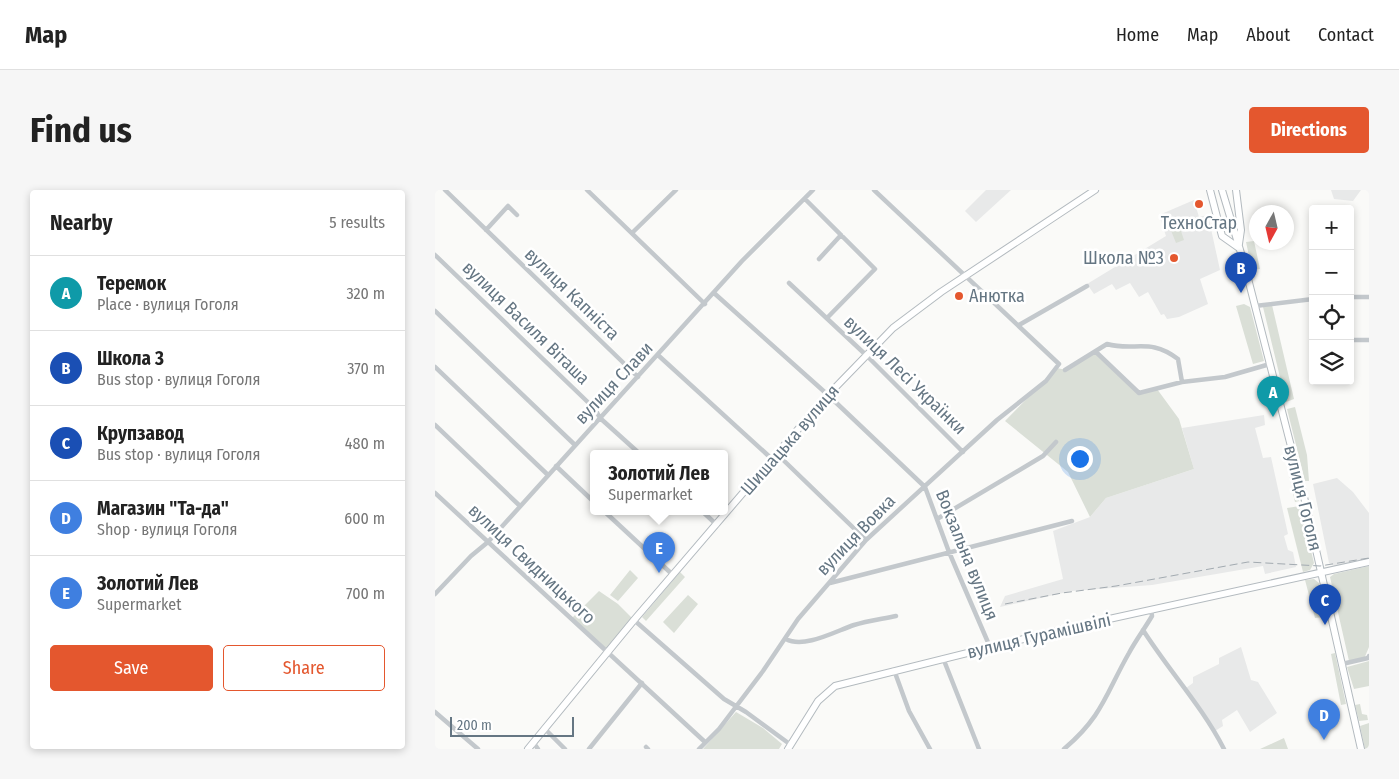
<!DOCTYPE html>
<meta charset="utf-8">
<style>
body{margin:0;font-family:"Fira Sans Condensed",sans-serif;background:#f6f6f6;color:#222}
.controls{position:absolute;right:15px;top:15px;display:grid;overflow:hidden;border-radius:5px;box-shadow:0 2px 8px #0003}
.controls button{width:45px;height:45px;display:grid;place-items:center;padding:0;border:0;border-bottom:1px solid #e0e0e0;background:#fff;color:#222;font:25px sans-serif}
.compass{position:absolute;left:814px;top:15px;width:45px;height:45px;border-radius:50%;background:#fff;box-shadow:0 2px 8px #0003;rotate:188deg}
.scale{position:absolute;left:15px;bottom:12px;width:124px;box-sizing:border-box;padding-left:5px;border:2px solid #657683;border-top:0;font-size:14px;line-height:18px;white-space:nowrap;color:#657683;-webkit-text-stroke:4px #fff;paint-order:stroke}
.you{position:absolute;left:644px;top:268px;width:18px;height:18px;margin:-12px;border:4px solid #fff;border-radius:50%;background:#1a73e8;box-shadow:0 0 0 8px #1a73e833}
.badge{display:grid;place-items:center;width:32px;height:32px;border-radius:50%;background:#e4572e;color:#fff;font-size:16px;font-weight:700}
.pin{position:absolute;translate:-50% -41px;filter:drop-shadow(0 1px 2px #0008)}
.pin::after{content:'';position:absolute;top:26px;width:18px;height:15px;background:inherit;clip-path:polygon(0 0,100% 0,50% 100%)}
.popup{position:absolute;left:155px;top:260px;width:138px;height:65px;box-sizing:border-box;display:grid;place-content:center;border-radius:5px;background:#fff;filter:drop-shadow(0 1px 4px #0005);font-size:16px;white-space:nowrap;color:#767676}
.popup b{font-size:19px;color:#222}
.popup::after{content:'';position:absolute;left:50%;top:100%;margin-left:-10px;border:10px solid transparent;border-top-color:#fff}
.list{margin:0;padding:0;list-style:none}
h2{display:flex;justify-content:space-between;align-items:center;height:65px;margin:0;padding:0 20px;font-size:21px}
h2 small{font-size:16px;font-weight:400;color:#767676}
.list li{display:grid;grid-template-columns:32px 1fr auto;gap:15px;align-items:center;box-sizing:border-box;height:75px;padding:0 20px;border-top:1px solid #e0e0e0}
.list b{display:block;font-size:19px;white-space:nowrap}
.list p{margin:0;font-size:16px;white-space:nowrap;color:#767676}
.list em{font-size:16px;font-style:normal;color:#767676}
.actions{display:flex;gap:10px;padding:15px 20px}
.actions a{flex:1;padding:11px 0;border:1px solid #e4572e;border-radius:5px;text-align:center;font-size:18px;color:#e4572e}
.actions .main{background:#e4572e;color:#fff}
.icon{flex:none;width:28px;height:28px;fill:none;stroke:currentColor;stroke-width:2;stroke-linecap:round;stroke-linejoin:round}
.map{position:relative;flex:none;width:934px;height:559px;overflow:hidden;border-radius:5px}
header{display:flex;align-items:center;gap:30px;box-sizing:border-box;height:70px;padding:0 25px;background:#fff;border-bottom:1px solid #e0e0e0}
header strong{font-size:24px}
nav{display:flex;gap:28px;margin-inline-start:auto;font-size:18px}
.intro{display:flex;align-items:center;justify-content:space-between;box-sizing:border-box;height:120px;padding:0 30px}
h1{margin:0;font-size:35px}
.button{padding:12px 22px;border-radius:5px;background:#e4572e;color:#fff;font-size:18px;font-weight:700}
main{display:flex;gap:30px;padding:0 30px}
aside{flex:1;background:#fff;border-radius:5px;box-shadow:0 2px 8px #0003}
.map>svg:first-child{display:block}
.built{fill:#e8e9e9}
.green{fill:#dadfd7}
.lines{fill:none;stroke-linecap:round;stroke-linejoin:round}
.secondary-casing{stroke:#b3babf;stroke-width:8}
.street{stroke:#c3c8cc;stroke-width:4.5}
.secondary{stroke:#fff;stroke-width:6}
.rail{stroke:#a2aab0;stroke-width:1;stroke-dasharray:8 4;stroke-linecap:butt}
.poi-dot{fill:#e4572e;stroke:#fff;stroke-width:2}
.labels{text-anchor:middle;dominant-baseline:central;stroke-width:5;stroke-linejoin:round;paint-order:stroke}
.poi-label{font-size:18px;fill:#657683;stroke:#fff}
.street-label{font-size:18px;fill:#657683;stroke:#fff}
</style>
<header>
<strong>Map</strong>
<nav><a>Home</a><a>Map</a><a>About</a><a>Contact</a></nav>
</header>
<div class="intro"><h1>Find us</h1><a class="button">Directions</a></div>
<main>
<aside>
<h2>Nearby<small>5 results</small></h2>
<ul class="list">
<li><span class="badge" style="background:#0f9aa8">A</span><div><b>Теремок</b><p>Place · вулиця Гоголя</p></div><em>320 m</em></li>
<li><span class="badge" style="background:#1a4fb4">B</span><div><b>Школа 3</b><p>Bus stop · вулиця Гоголя</p></div><em>370 m</em></li>
<li><span class="badge" style="background:#1a4fb4">C</span><div><b>Крупзавод</b><p>Bus stop · вулиця Гоголя</p></div><em>480 m</em></li>
<li><span class="badge" style="background:#3f7fe0">D</span><div><b>Магазин &quot;Та-да&quot;</b><p>Shop · вулиця Гоголя</p></div><em>600 m</em></li>
<li><span class="badge" style="background:#3f7fe0">E</span><div><b>Золотий Лев</b><p>Supermarket</p></div><em>700 m</em></li>
</ul>
<div class="actions"><a class="main">Save</a><a>Share</a></div>
</aside>
<div class="map">
<svg width="934" height="559" viewBox="0 0 934 559">
<rect width="100%" height="100%" fill="#fafaf8"/>
<path class="built" d="M551,0H576L541,32L530,21Z
M896,0H926L918,11L899,9Z
M759,10L764,27L773,25L785,80L765,89L773,114L744,127L732,129L729,124L726,125L713,102L704,107L695,93L681,100L677,94L659,104L652,94L731,46L724,25Z
M829,225L830,235L820,238L828,268L836,267L853,344L849,346L853,360L858,362L861,377L830,384L828,376L717,395L637,401L565,417L570,406L628,389L618,341L655,327L671,308L759,279L747,238Z
M902,288L918,302L934,323V370L901,377L894,373L878,294Z
M806,457L816,490L823,492L842,523L815,542L802,520L787,530L788,536L780,541L751,498L758,493V487L784,474V468Z"/>
<path class="green" d="M744,35L749,50L741,53L735,38Z
M819,51L825,79L817,80L811,52Z
M809,114L815,117L829,171L818,174L801,116Z
M837,115L859,209L851,212L828,117Z
M661,162L704,203L722,199L744,229L759,279L671,308L655,327L633,282L570,231L622,178L631,180Z
M860,217L872,265L874,291H870L852,219Z
M857,284L864,311L860,312L854,285Z
M865,316L879,373L875,380L868,382L852,318Z
M934,376V457L929,469L914,471L895,387L899,384Z
M195,380L203,388L183,411L175,405Z
M245,382L250,387L211,431L207,427Z
M879,389L884,393L889,427L880,428L870,390Z
M164,401L183,414L199,430L172,463L136,429Z
M253,405L263,414L239,443L228,432Z
M900,463L911,514L906,515L896,464Z
M934,471V496L919,499L912,477Z
M925,514L927,524L932,525L933,530L924,531L920,515Z
M301,522L328,538L347,554L344,559H268Z
M934,533V559H930L925,536Z
M849,548L853,559H825Z"/>
<g class="lines">
<defs>
<path id="secondary" d="M775,0L787,46L804,58
M787,0L809,73L870,311L926,559
M801,0L806,40L804,54
M93,559L199,430L337,269L393,205L458,138L506,102L660,0
M353,559L383,511L400,496L633,438L934,372"/>
</defs>
<use href="#secondary" class="secondary-casing"/>
<path class="street" d="M10,0L203,187
M152,0L270,114
M370,9L440,79L392,128
M51,40L73,16L82,25
M197,43L241,0
M0,65L160,219L165,228L205,264
M384,69L406,45
M354,93L431,165L528,262
M279,103L393,205L490,297L514,362L555,457
M915,107H934
M820,116L878,109
M0,121L140,255
M584,135L652,96
M915,150H934
M661,162L704,203L747,192L790,187L835,174
M224,166L337,269
M0,177L113,285
M630,180L672,154C700,162 714,147 743,169L747,192
M0,235L85,316
M342,264L431,350
M121,276L159,312
M0,303L270,552
M170,322L238,385
M268,322L282,335
M502,329L608,266L621,252
M395,393L637,331
M0,404L36,366L53,352L307,71L378,0
M199,430L289,509L311,522L356,555
M708,440C734,481 767,516 789,559
M351,449C369,459 401,441 419,435C432,431 447,429 461,426
M508,468L544,559
M907,474L933,468L934,466
M459,480L474,521L495,559
M0,522L43,559
M109,538L130,559
M98,552L103,559
M211,557L213,559
M154,559L207,493
M264,559L284,539L328,481L363,429L431,350L562,230L611,191L624,174L439,0
M629,559C668,526 671,503 694,463C701,450 710,438 717,426L716,419"/>
<use href="#secondary" class="secondary"/>
<path class="rail" d="M570,414L627,403L681,396L813,372L885,376L934,368"/>
</g>
<g class="poi-dot">
<circle cx="764" cy="14" r="5"/>
<circle cx="739" cy="68" r="5"/>
<circle cx="524" cy="106" r="5"/>
</g>
<g class="labels">
<g class="poi-label">
<text x="764" y="33">ТехноСтар</text>
<text x="729" y="68" text-anchor="end">Школа №3</text>
<text x="534" y="106" text-anchor="start">Анютка</text>
</g>
<g class="street-label">
<text transform="translate(137 104) rotate(44)">вулиця Капніста</text>
<text transform="translate(91 133) rotate(44)">вулиця Василя Віташа</text>
<text transform="translate(470 185) rotate(44)">вулиця Лесі Українки</text>
<text transform="translate(179 193) rotate(-47)">вулиця Слави</text>
<text transform="translate(355 250) rotate(-49)">Шишацька вулиця</text>
<text transform="translate(868 308) rotate(76)">вулиця Гоголя</text>
<text transform="translate(421 345) rotate(-46)">вулиця Вовка</text>
<text transform="translate(532 365) rotate(68)">Вокзальна вулиця</text>
<text transform="translate(97 374) rotate(43)">вулиця Свидницького</text>
<text transform="translate(604 446) rotate(-13)">вулиця Гурамішвілі</text>
</g>
</g>
</svg>
<div class="controls">
<button>+</button>
<button>−</button>
<button><svg class="icon" aria-label="locate" viewBox="0 0 24 24"><circle cx="12" cy="12" r="6"/><path d="M12 2v4M12 18v4M2 12h4M18 12h4"/></svg></button>
<button><svg class="icon" aria-label="layers" viewBox="0 0 24 24"><path d="M12 4l9 5-9 5-9-5zM3 14l9 5 9-5"/></svg></button>
</div>
<svg class="compass" viewBox="-18 -18 36 36"><path d="M0-13l5 13h-10z" fill="#e53935"/><path d="M0 13l5-13h-10z" fill="#767676"/></svg>
<div class="scale">200 m</div>
<div class="you"></div>
<div class="pin badge" style="left:838px;top:227px;background:#0f9aa8">A</div>
<div class="pin badge" style="left:806px;top:103px;background:#1a4fb4">B</div>
<div class="pin badge" style="left:890px;top:435px;background:#1a4fb4">C</div>
<div class="pin badge" style="left:889px;top:550px;background:#3f7fe0">D</div>
<div class="pin badge" style="left:224px;top:383px;background:#3f7fe0">E</div>
<div class="popup"><b>Золотий Лев</b>Supermarket</div>
</div>
</main>
